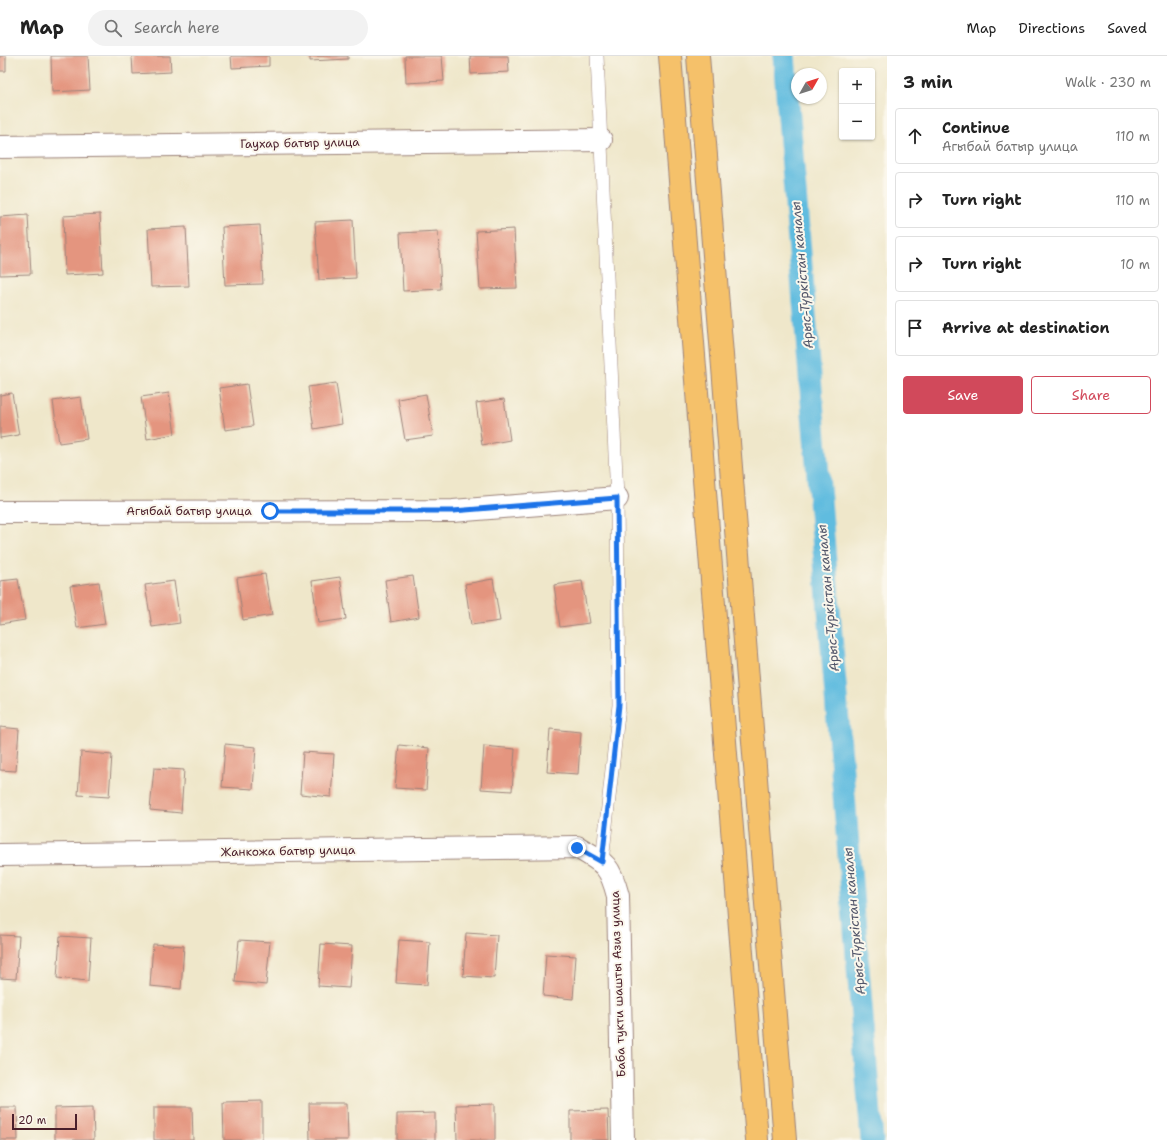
<!DOCTYPE html>
<meta charset="utf-8">
<style>
body{margin:0;font-family:"Shantell Sans",sans-serif;background:#f2f2f2;color:#222}
.controls{position:absolute;right:12px;top:12px;display:grid;overflow:hidden;border-radius:4px;box-shadow:0 1px 3px #0004}
.controls button{width:36px;height:36px;display:grid;place-items:center;padding:0;border:0;border-bottom:1px solid #e0e0e0;background:#fff;color:#222;font:20px sans-serif}
.compass{position:absolute;left:791px;top:12px;width:36px;height:36px;border-radius:50%;background:#fff;box-shadow:0 1px 3px #0004;rotate:51deg}
.scale{position:absolute;left:12px;bottom:10px;width:65px;box-sizing:border-box;padding-left:4px;border:2px solid #4a1f2b;border-top:0;font-size:11px;line-height:14px;white-space:nowrap;color:#4a1f2b;-webkit-text-stroke:3px #fbf7ec;paint-order:stroke}
.stop{position:absolute;width:12px;height:12px;margin:-9px;border:3px solid #1a73e8;border-radius:50%;background:#fff}
.stop.end{background:#1a73e8;border-color:#fff;box-shadow:0 1px 4px #0008}
.list{margin:0;padding:0;list-style:none}
h2{display:flex;justify-content:space-between;align-items:center;height:52px;margin:0;padding:0 16px;font-size:17px}
h2 small{font-size:13px;font-weight:400;color:#767676}
.list li{display:grid;grid-template-columns:26px 1fr auto;gap:12px;align-items:center;box-sizing:border-box;height:56px;margin:0 8px 8px;padding:0 8px;border:1px solid #e0e0e0;border-radius:4px}
.list b{display:block;font-size:15px;white-space:nowrap}
.list p{margin:0;font-size:13px;white-space:nowrap;color:#767676}
.list em{font-size:13px;font-style:normal;color:#767676}
.actions{display:flex;gap:8px;padding:12px 16px}
.actions a{flex:1;padding:9px 0;border:1px solid #d1495b;border-radius:4px;text-align:center;font-size:14px;color:#d1495b}
.actions .main{background:#d1495b;color:#fff}
.icon{flex:none;width:22px;height:22px;fill:none;stroke:currentColor;stroke-width:2;stroke-linecap:round;stroke-linejoin:round}
.map{position:relative;flex:none;width:887px;height:1084px;overflow:hidden}
header{display:flex;align-items:center;gap:24px;box-sizing:border-box;height:56px;padding:0 20px;background:#fff;border-bottom:1px solid #e0e0e0}
header strong{font-size:19px}
nav{display:flex;gap:22px;margin-inline-start:auto;font-size:14px}
.search{width:280px;height:36px;background:#f2f2f2;display:flex;align-items:center;gap:10px;box-sizing:border-box;padding:0 14px;border-radius:22px;color:#767676;font-size:15px}
main{display:flex}
aside{flex:1;background:#fff}
.map>svg:first-child{display:block}
.lines{fill:none;stroke-linecap:round;stroke-linejoin:round}
.canal{stroke:#61bcdf;stroke-width:23}
.building{fill:#e4957f}
.service-casing{stroke:#9c837a;stroke-width:14}
.minor-casing{stroke:#9c837a;stroke-width:24}
.trunk-casing{stroke:#9c837a;stroke-width:24}
.service{stroke:#fff;stroke-width:13}
.minor{stroke:#fff;stroke-width:22}
.trunk{stroke:#f5c16b;stroke-width:22}
.route{stroke:#1a73e8;stroke-width:5}
.labels{text-anchor:middle;dominant-baseline:central;stroke-width:4;stroke-linejoin:round;paint-order:stroke}
.street-label{font-size:12px;fill:#4a1f2b;stroke:#fbf7ec}
.water-label{font-size:13px;font-style:italic;fill:#52566a;stroke:#fbf7ec}
</style>
<header>
<strong>Map</strong>
<div class="search"><svg class="icon" aria-label="search" viewBox="0 0 24 24"><circle cx="10" cy="10" r="6"/><path d="M15 15l6 6"/></svg>Search here</div>
<nav><a>Map</a><a>Directions</a><a>Saved</a></nav>
</header>
<main>
<div class="map">
<svg width="887" height="1084" viewBox="0 0 887 1084">
<rect width="100%" height="100%" fill="#fbf7ec"/>
<filter id="ink" filterUnits="userSpaceOnUse"><feTurbulence type="fractalNoise" baseFrequency=".025" numOctaves="2"/><feDisplacementMap in="SourceGraphic" scale="8" xChannelSelector="R" yChannelSelector="G"/><feConvolveMatrix kernelMatrix="1 2 1 2 8 2 1 2 1" color-interpolation-filters="sRGB"/></filter>
<filter id="wash" filterUnits="userSpaceOnUse"><feTurbulence type="fractalNoise" baseFrequency=".012" numOctaves="4" result="noise"/><feDisplacementMap in="SourceGraphic" scale="16" xChannelSelector="R" yChannelSelector="G"/><feGaussianBlur stdDeviation="0.9" result="paint"/><feColorMatrix in="noise" values="0 0 0 0 0 0 0 0 0 0 0 0 0 0 0 0 0 1.4 0 .05"/><feComposite in="paint" operator="in"/></filter>
<g filter="url(#wash)">
<rect width="100%" height="100%" fill="#efe7ca"/>
<g class="lines">
<path class="canal" d="M784,0L872,1084"/>
</g>
<g id="blocks">
<path class="building" d="M0,0H6V15H0Z
M51,0H88L90,34L52,36Z
M132,0H170L171,16L133,18Z
M231,0H269V10L232,12Z
M310,0H348V3L310,5Z
M405,0H442L444,25L406,27Z
M470,0H508L509,16L471,18Z
M100,158L103,217L65,219L63,160Z
M28,159L31,218L0,219V161Z
M353,164L356,222L319,224L315,166Z
M260,169L263,228L225,229L222,171Z
M186,171L189,230L151,231L148,173Z
M514,173L517,232L480,233L476,175Z
M438,175L441,233L403,235L400,177Z
M336,327L342,368L314,373L308,331Z
M247,328L253,370L225,374L219,332Z
M12,337L19,379L0,382V339Z
M169,337L175,378L147,383L141,341Z
M426,338L433,380L405,384L398,343Z
M81,341L87,383L59,387L53,345Z
M504,343L510,384L482,389L476,347Z
M265,518L272,559L243,564L237,522Z
M413,520L419,561L391,566L385,524Z
M340,521L346,563L318,567L312,525Z
M18,523L25,564L0,568V525Z
M493,523L500,565L471,569L465,528Z
M174,525L180,567L152,571L145,529Z
M582,525L589,567L560,571L554,529Z
M99,526L105,568L77,572L70,530Z
M0,671L19,673L16,715L0,714Z
M550,673L581,676L578,718L547,716Z
M225,688L256,691L253,733L222,731Z
M399,689L429,692L426,734L395,732Z
M484,690L515,693L512,735L481,733Z
M81,696L112,699L109,741L78,739Z
M303,696L334,698L331,741L300,738Z
M154,712L184,714L181,757L150,754Z
M466,877L497,879L494,922L463,920Z
M0,879L19,880L16,923L0,922Z
M60,880L91,882L88,925L57,922Z
M239,884L270,886L266,929L235,926Z
M399,884L430,886L427,929L396,927Z
M153,888L184,890L181,933L150,930Z
M321,888L352,890L349,932L318,930Z
M546,898L576,900L573,943L543,940Z
M262,1045V1084H224L223,1046Z
M309,1047H347L348,1084H310Z
M495,1048V1084H457L456,1049Z
M0,1051H17L18,1084H0Z
M93,1051L94,1084H55V1052Z
M154,1051H192L193,1084H154Z
M608,1054L609,1084H570V1055Z
M435,1057V1084H397V1058Z"/>
</g>
</g>
<g filter="url(#ink)">
<use href="#blocks" fill-opacity="0" stroke="#9c837a" stroke-width="1"/>
<g class="lines">
<defs>
<path id="service" d="M597,0L617,442L619,649L602,806"/>
<path id="minor" d="M0,91L601,84
M0,456L453,455L617,442
M0,799L577,791C605,807 610,809 618,840L623,1084"/>
<path id="trunk" d="M670,0L757,1084
M698,0L785,1084"/>
</defs>
<use href="#service" class="service-casing"/>
<use href="#minor" class="minor-casing"/>
<use href="#trunk" class="trunk-casing"/>
<use href="#service" class="service"/>
<use href="#minor" class="minor"/>
<use href="#trunk" class="trunk"/>
</g>
</g>
<g class="lines" filter="url(#ink)">
<path class="route" d="M270,455H453L617,442L619,649L602,806L577,792"/>
</g>
<g class="labels">
<g class="street-label">
<text transform="translate(300 87) rotate(-1)">Гаухар батыр улица</text>
<text x="189" y="455">Агыбай батыр улица</text>
<text transform="translate(288 795) rotate(-1)">Жанкожа батыр улица</text>
<text transform="translate(618 928) rotate(-92)">Баба тукти шашты Азиз улица</text>
</g>
<g class="water-label">
<text transform="translate(802 219) rotate(-95)">Арыс-Түркістан каналы</text>
<text transform="translate(828 542) rotate(-95)">Арыс-Түркістан каналы</text>
<text transform="translate(854 865) rotate(-95)">Арыс-Түркістан каналы</text>
</g>
</g>
</svg>
<div class="controls">
<button>+</button>
<button>−</button>
</div>
<svg class="compass" viewBox="-18 -18 36 36"><path d="M0-13l5 13h-10z" fill="#e53935"/><path d="M0 13l5-13h-10z" fill="#767676"/></svg>
<div class="scale">20 m</div>
<div class="stop" style="left:270px;top:455px"></div>
<div class="stop end" style="left:577px;top:792px"></div>
</div>
<aside>
<h2>3 min<small>Walk · 230 m</small></h2>
<ul class="list">
<li><svg class="icon" aria-label="ahead" viewBox="0 0 24 24"><path d="M12 20V5M6 11l6-6 6 6"/></svg><div><b>Continue</b><p>Агыбай батыр улица</p></div><em>110 m</em></li>
<li><svg class="icon" aria-label="right" viewBox="0 0 24 24"><path d="M7 20v-9h11M14 6l5 5-5 5"/></svg><div><b>Turn right</b></div><em>110 m</em></li>
<li><svg class="icon" aria-label="right" viewBox="0 0 24 24"><path d="M7 20v-9h11M14 6l5 5-5 5"/></svg><div><b>Turn right</b></div><em>10 m</em></li>
<li><svg class="icon" aria-label="arrive" viewBox="0 0 24 24"><path d="M6 21V4h12l-3 4 3 4H6"/></svg><div><b>Arrive at destination</b></div></li>
</ul>
<div class="actions"><a class="main">Save</a><a>Share</a></div>
</aside>
</main>
